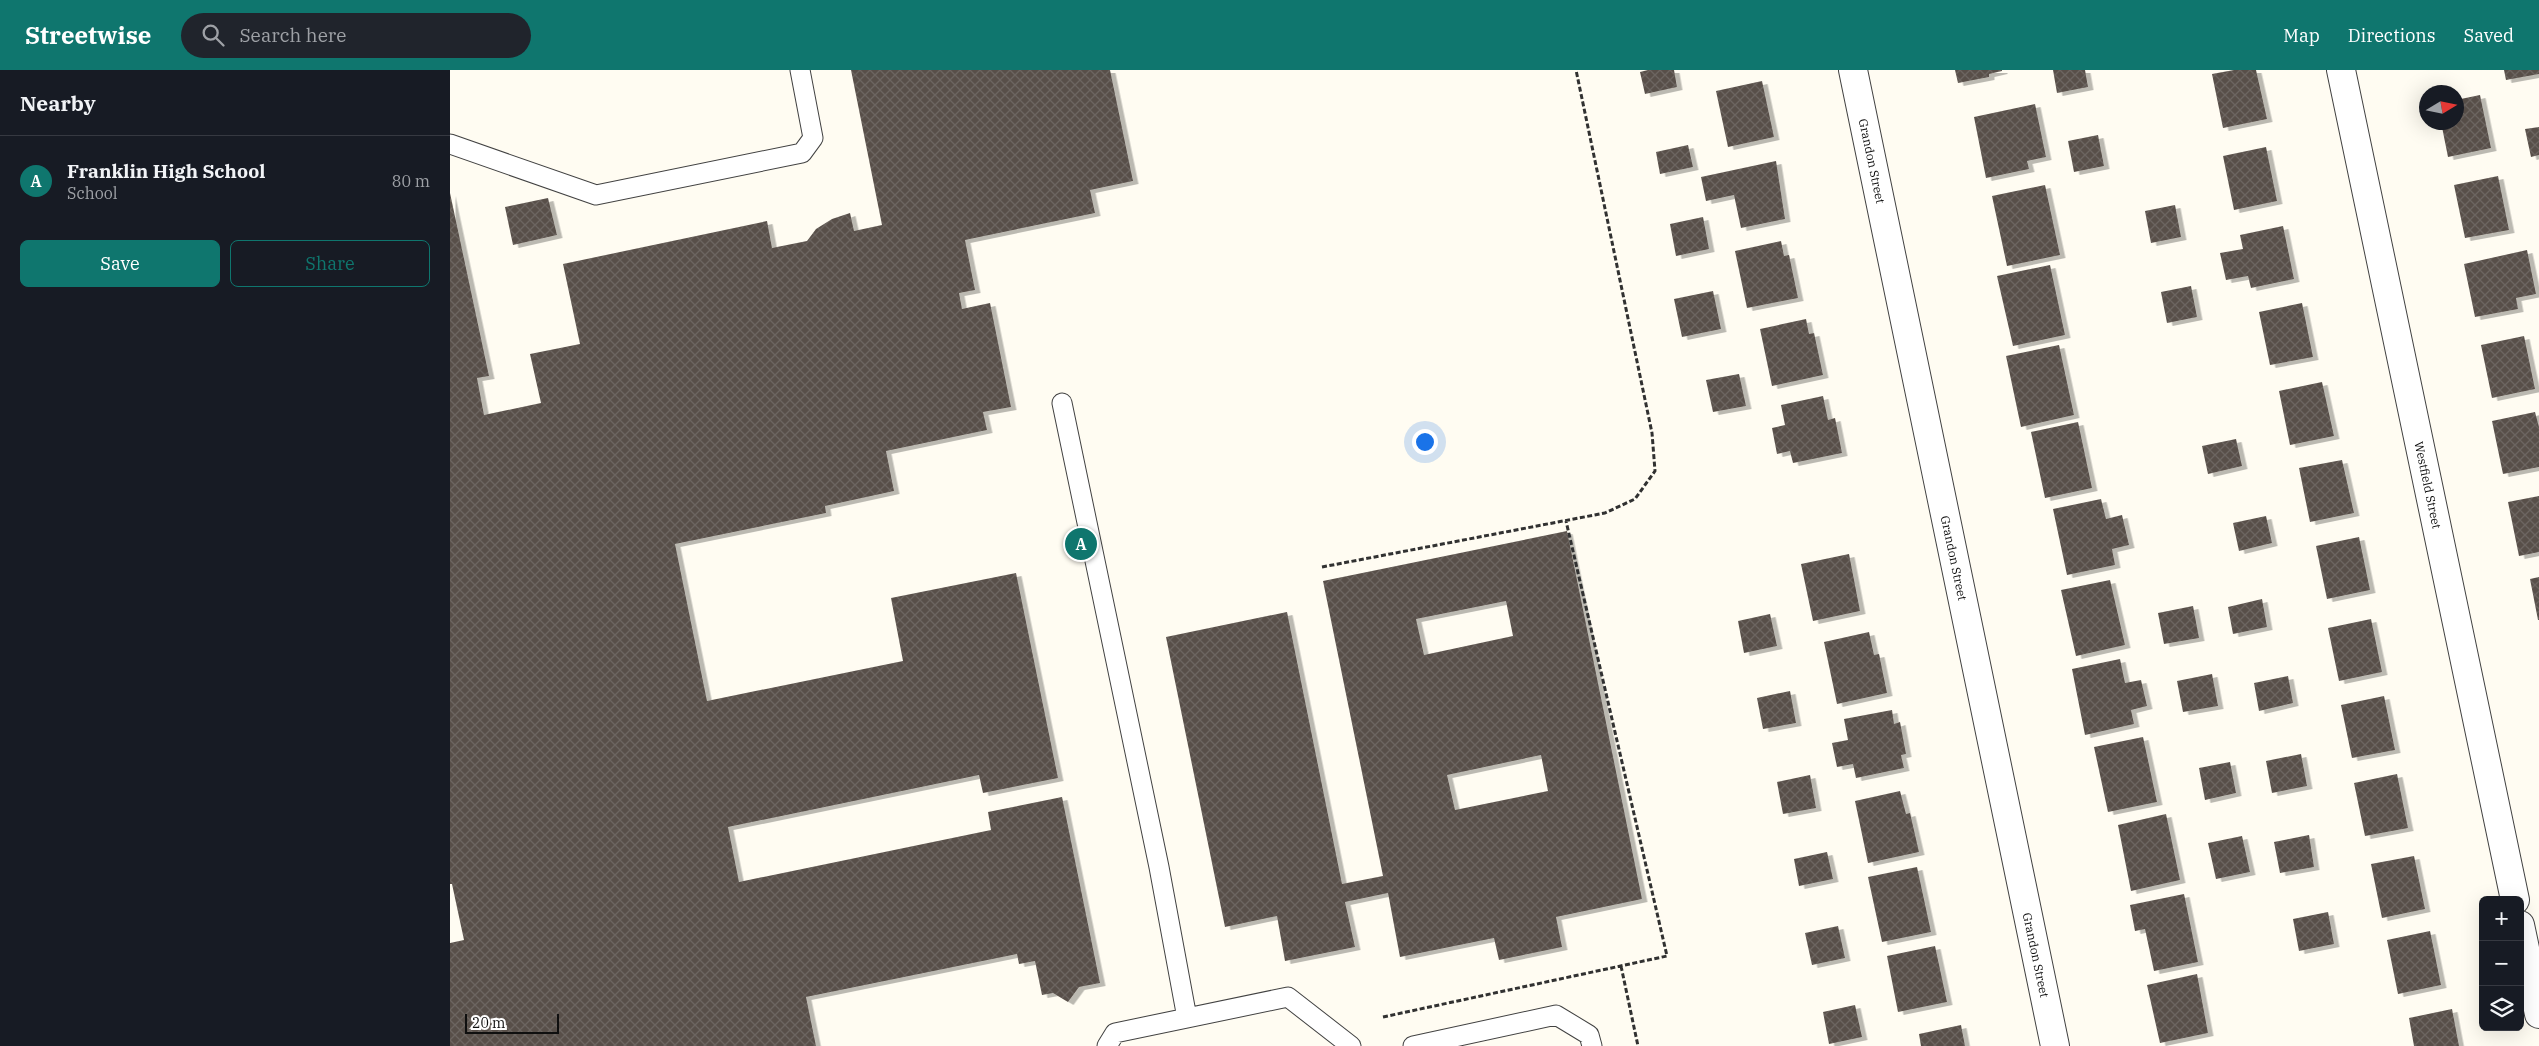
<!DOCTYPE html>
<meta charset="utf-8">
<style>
body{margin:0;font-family:"IBM Plex Serif",serif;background:#20242c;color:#f1f3f6}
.controls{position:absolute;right:15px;bottom:15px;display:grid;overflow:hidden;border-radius:8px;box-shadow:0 5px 20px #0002}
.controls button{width:45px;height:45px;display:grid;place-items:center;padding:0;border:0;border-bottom:1px solid #363941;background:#171b24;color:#f1f3f6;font:25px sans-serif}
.compass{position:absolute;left:1969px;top:15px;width:45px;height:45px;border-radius:50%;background:#171b24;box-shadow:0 5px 20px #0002;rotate:80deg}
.scale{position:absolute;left:15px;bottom:12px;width:94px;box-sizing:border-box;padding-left:5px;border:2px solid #0f0f0f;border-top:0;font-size:14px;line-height:18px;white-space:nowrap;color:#0f0f0f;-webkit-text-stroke:4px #fff;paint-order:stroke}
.you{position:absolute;left:974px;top:371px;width:18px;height:18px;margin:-12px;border:4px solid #fff;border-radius:50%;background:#1a73e8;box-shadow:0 0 0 8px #1a73e833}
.badge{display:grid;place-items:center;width:32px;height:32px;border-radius:50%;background:#0f766e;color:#fff;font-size:16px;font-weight:700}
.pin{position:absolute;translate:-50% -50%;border:2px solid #fff;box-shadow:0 1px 5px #0006}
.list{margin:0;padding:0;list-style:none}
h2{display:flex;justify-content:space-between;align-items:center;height:65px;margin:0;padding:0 20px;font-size:21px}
h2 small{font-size:16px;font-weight:400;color:#9ea1a6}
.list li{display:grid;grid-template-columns:32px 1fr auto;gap:15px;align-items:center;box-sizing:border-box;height:90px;padding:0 20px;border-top:1px solid #363941}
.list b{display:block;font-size:19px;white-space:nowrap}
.list p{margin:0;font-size:16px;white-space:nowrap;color:#9ea1a6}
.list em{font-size:16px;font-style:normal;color:#9ea1a6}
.actions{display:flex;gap:10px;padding:15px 20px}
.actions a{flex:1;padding:11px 0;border:1px solid #0f766e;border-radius:8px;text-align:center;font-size:18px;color:#0f766e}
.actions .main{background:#0f766e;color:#fff}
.icon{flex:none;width:28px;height:28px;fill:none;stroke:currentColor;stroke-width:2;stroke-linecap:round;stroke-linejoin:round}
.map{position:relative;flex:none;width:2089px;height:976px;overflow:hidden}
header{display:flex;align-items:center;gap:30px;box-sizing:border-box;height:70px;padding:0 25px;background:#0f766e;color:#fff}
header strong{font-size:24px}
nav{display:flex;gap:28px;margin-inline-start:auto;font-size:18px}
.search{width:350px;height:45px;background:#20242c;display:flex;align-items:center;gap:12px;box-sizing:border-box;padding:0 18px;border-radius:28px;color:#9ea1a6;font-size:19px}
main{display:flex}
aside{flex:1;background:#171b24}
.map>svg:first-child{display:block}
.building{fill:url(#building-cross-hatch);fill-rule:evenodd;filter:url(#shadow)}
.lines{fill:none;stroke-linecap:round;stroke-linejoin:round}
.lane-casing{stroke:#424242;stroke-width:21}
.street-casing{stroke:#424242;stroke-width:30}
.path{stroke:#313131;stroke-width:3;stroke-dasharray:5 2.5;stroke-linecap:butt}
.lane{stroke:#fff;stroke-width:19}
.street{stroke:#fff;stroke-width:28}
.labels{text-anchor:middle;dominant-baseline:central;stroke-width:5;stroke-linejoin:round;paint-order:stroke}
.street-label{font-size:12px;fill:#0f0f0f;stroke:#fff}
</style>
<header>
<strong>Streetwise</strong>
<div class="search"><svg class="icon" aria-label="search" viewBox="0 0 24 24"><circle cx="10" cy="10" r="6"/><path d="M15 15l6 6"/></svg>Search here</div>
<nav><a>Map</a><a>Directions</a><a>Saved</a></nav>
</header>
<main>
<aside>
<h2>Nearby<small></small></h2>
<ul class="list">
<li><span class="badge">A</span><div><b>Franklin High School</b><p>School</p></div><em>80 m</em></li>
</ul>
<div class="actions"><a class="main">Save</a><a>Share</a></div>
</aside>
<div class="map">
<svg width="2089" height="976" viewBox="0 0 2089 976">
<defs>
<pattern id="building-cross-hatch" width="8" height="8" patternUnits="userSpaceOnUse" patternTransform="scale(1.25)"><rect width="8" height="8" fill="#59504a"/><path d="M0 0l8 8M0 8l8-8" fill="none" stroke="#6c6560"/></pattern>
<filter id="shadow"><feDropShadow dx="5.5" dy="3" stdDeviation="0" flood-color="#0004"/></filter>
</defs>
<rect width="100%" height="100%" fill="#fffcf2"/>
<path class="building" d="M401,0H660L683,111L640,120L645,143L515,170L525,220L509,223L512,239L540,233L561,337L533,342L537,360L436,381L444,421L375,436L376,443L225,474L257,631L453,591L441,528L566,503L608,708L533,723L529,705L278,757L289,812L541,760L538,742L612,727L650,913L629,917L618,932L603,923L592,925L585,891L569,894L567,884L356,927L366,976H0V873L14,870L2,814H0V123L39,306L27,308L34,345L91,333L80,284L130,274L113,194L317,151L322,178L357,171L366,159L382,149L400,143L404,161L432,155Z
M1198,0H1224L1227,17L1195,24L1190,2Z
M1505,0H1552V1L1539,4V7L1508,13Z
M1603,0H1635L1638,17L1607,23Z
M1784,0H1806L1817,49L1773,58L1762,4Z
M2054,0H2089V4L2056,10Z
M1312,11L1324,67L1278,77L1266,21Z
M2030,25L2041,78L1998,87L1991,52H2006V30Z
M1585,34L1596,87L1577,91L1579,99L1536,108L1524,47Z
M2089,57V85L2081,87L2075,59Z
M1648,65L1654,96L1624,102L1618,71Z
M1238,75L1243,97L1210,104L1206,82Z
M1816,77L1827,131L1784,140L1773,86Z
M1326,91L1335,149L1291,158L1284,125L1256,131L1251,107Z
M2048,106L2059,160L2015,168L2004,115Z
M1595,115L1610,185L1557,196L1542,126Z
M98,128L107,165L63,175L55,137Z
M1725,135L1731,167L1701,173L1695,141Z
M1253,147L1259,179L1226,186L1220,154Z
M1833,156L1844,209L1801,218L1798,206L1776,210L1770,183L1793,179L1790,165Z
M1331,171L1334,186L1339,185L1348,228L1297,238L1285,181Z
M2077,180L2086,224L2066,228L2068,239L2025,247L2014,194Z
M1600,195L1615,265L1563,276L1547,206Z
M1741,216L1747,247L1717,253L1711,222Z
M1263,221L1271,259L1232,267L1224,229Z
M1852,233L1863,287L1820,295L1809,242Z
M1356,249L1359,264L1364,263L1373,305L1322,316L1310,259Z
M2074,266L2085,319L2042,328L2031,275Z
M1609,275L1624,345L1571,357L1556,286Z
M1289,304L1296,336L1263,342L1256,310Z
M1872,312L1884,366L1840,375L1829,321Z
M1373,326L1378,350L1385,348L1392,383L1343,393L1340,381L1327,384L1322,358L1335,355L1331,335Z
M2085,342L2089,357V397L2053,404L2042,351Z
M1628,352L1642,418L1595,428L1581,362Z
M1786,369L1792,396L1758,404L1752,376Z
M1892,390L1904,443L1860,452L1849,398Z
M2089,426V482L2069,486L2058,432Z
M1651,429L1656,449L1672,445L1679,475L1662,479L1665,495L1617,505L1603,439Z
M1816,446L1822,473L1789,481L1783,453Z
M1117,461L1192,829L1106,847L1112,877L1049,890L1044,868L950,887L938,823L895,832L905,877L835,891L827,846L775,857L716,567L837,542L892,814L933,806L873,511ZM1056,531L1063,566L974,585L966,549ZM1091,685L1098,721L1005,740L997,705Z
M1909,467L1920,520L1877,529L1866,476Z
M1399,484L1410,541L1363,551L1351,494Z
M2089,507V550H2088L2080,509Z
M1660,510L1675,575L1626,586L1611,520Z
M1812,529L1817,557L1783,564L1778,537Z
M1743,536L1749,568L1714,574L1708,543Z
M1320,544L1327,576L1294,583L1288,551Z
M1921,549L1932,602L1889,611L1878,558Z
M1419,562L1424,585L1429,584L1437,623L1387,634L1374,572Z
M1670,589L1675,613L1691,610L1697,636L1681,640L1684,654L1635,665L1622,599Z
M1762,604L1768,636L1733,642L1727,611Z
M1838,606L1843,633L1809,641L1804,613Z
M1340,621L1346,653L1313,659L1307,628Z
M1934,626L1945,680L1902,688L1891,635Z
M1442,640L1444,654L1450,652L1456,684L1451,685L1454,698L1406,708L1403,694L1387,697L1382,673L1398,670L1394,649Z
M1693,667L1707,732L1658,742L1644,677Z
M1851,684L1857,716L1822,723L1816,691Z
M1780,692L1786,723L1755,730L1749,698Z
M1947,704L1958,758L1915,766L1904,713Z
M1360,705L1366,738L1333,744L1327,712Z
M1450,721L1456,744L1460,743L1469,782L1418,793L1405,731Z
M1716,744L1730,810L1681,821L1668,755Z
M1859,765L1864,797L1830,803L1824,772Z
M1792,766L1800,802L1766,809L1758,773Z
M1377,782L1383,809L1349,816L1344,789Z
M1964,786L1975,839L1932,848L1921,794Z
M1467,797L1481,862L1432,872L1418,807Z
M1734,824L1748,892L1704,901L1695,859L1685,861L1680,835Z
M1878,842L1884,874L1849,881L1843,849Z
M1388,856L1395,888L1362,895L1355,863Z
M1980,861L1991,915L1948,924L1937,870Z
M1485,876L1497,932L1448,942L1437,886Z
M1747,904L1758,963L1710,973L1697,915Z
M1405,935L1412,967L1379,974L1373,942Z
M2002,939L2009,976H1964L1959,948Z
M1511,955L1515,976H1471L1469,964Z"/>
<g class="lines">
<defs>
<path id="lane" d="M0,74L146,125L352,83L363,68L350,0
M612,333L709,797L737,948
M657,976L665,963L838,927L901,976
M963,976L1106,945L1139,965L1142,976"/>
<path id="street" d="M1403,0L1605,976
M1891,0L2065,830
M2070,855L2089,944"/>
</defs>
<use href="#lane" class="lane-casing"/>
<use href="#street" class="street-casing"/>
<path class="path" d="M872,497L1155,443L1185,429L1205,401L1202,363L1126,0
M1171,896L1188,976
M933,947L1217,886L1116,451"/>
<use href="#lane" class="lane"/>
<use href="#street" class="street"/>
</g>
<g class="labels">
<g class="street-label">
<text transform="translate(1422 91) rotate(78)">Grandon Street</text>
<text transform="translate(1978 415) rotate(78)">Westfield Street</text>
<text transform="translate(1504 488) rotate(78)">Grandon Street</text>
<text transform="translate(1586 885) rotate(78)">Grandon Street</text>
</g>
</g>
</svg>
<div class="controls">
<button>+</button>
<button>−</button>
<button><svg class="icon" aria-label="layers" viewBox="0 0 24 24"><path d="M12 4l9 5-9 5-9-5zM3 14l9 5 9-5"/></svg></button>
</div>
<svg class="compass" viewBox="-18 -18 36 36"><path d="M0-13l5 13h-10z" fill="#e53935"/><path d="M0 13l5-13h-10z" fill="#9ea1a6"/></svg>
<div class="scale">20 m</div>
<div class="you"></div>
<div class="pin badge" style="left:631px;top:474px">A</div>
</div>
</main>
